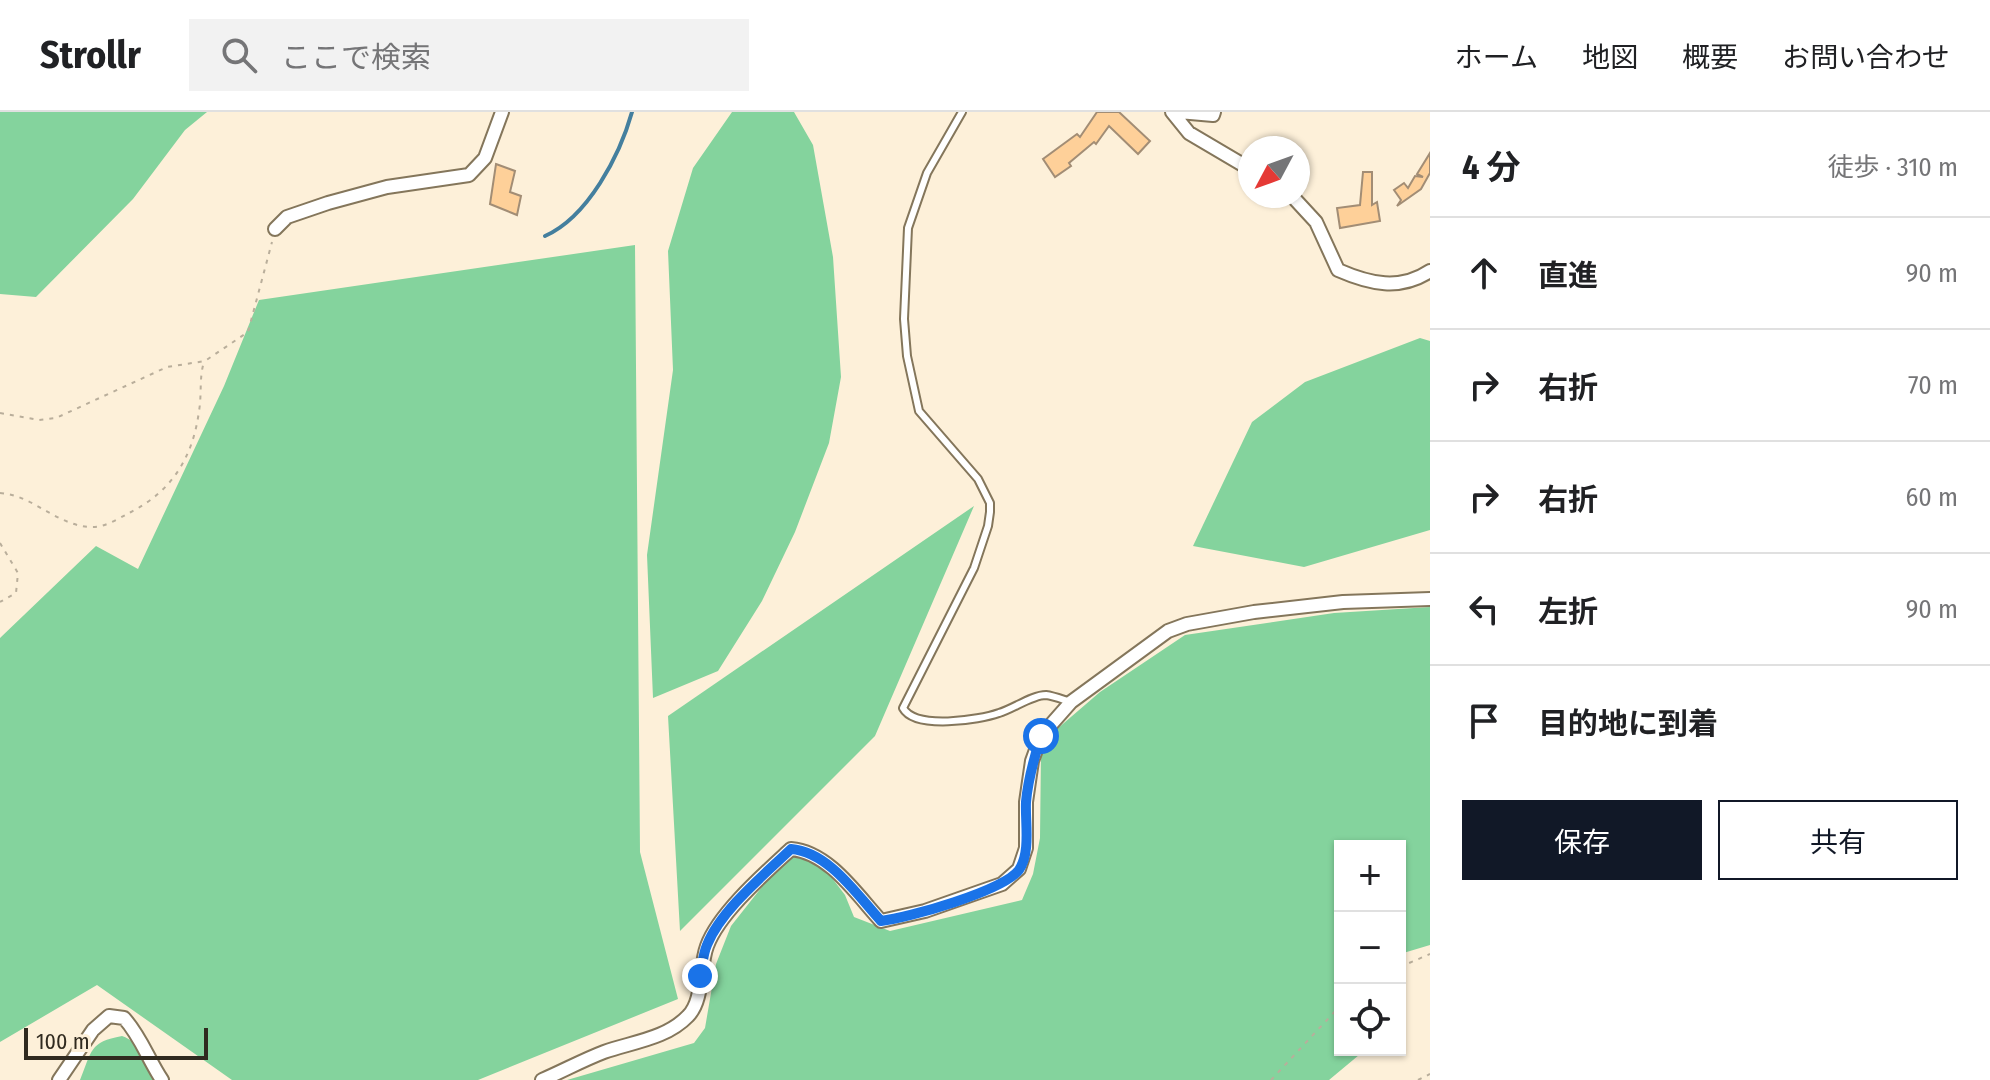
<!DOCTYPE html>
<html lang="ja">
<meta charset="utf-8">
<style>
body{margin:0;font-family:"Fira Sans Condensed","Noto Sans JP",sans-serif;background:#f2f2f2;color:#202124}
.controls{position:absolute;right:24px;bottom:24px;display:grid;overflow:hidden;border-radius:0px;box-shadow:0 2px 6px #0004}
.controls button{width:72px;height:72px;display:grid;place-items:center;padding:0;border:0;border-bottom:2px solid #e0e0e0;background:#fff;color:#202124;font:40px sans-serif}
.compass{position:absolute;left:1238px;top:24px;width:72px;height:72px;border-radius:50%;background:#fff;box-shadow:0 2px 6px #0004;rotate:229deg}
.scale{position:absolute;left:24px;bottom:20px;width:184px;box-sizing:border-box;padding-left:8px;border:4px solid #302a1f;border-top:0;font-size:22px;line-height:28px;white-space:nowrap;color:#302a1f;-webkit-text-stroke:6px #fdf0d9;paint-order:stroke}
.stop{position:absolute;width:24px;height:24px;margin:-18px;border:6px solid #1a73e8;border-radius:50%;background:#fff}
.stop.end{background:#1a73e8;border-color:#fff;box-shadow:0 2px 8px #0008}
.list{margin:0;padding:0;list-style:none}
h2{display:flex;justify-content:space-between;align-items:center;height:104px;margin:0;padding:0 32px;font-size:34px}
h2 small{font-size:26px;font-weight:400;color:#757577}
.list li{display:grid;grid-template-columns:52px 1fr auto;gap:24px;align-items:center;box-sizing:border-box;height:112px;padding:0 32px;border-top:2px solid #e0e0e0}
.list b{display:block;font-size:30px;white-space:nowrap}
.list em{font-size:26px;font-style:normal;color:#757577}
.actions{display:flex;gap:16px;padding:24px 32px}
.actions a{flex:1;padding:18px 0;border:2px solid #111827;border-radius:0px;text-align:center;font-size:28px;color:#111827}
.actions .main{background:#111827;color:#fff}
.icon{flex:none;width:44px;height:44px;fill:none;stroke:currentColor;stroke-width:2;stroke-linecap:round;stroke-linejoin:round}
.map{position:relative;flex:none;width:1430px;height:968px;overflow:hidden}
header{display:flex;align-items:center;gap:48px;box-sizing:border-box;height:112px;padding:0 40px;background:#fff;border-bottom:2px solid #e0e0e0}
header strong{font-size:38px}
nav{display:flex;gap:44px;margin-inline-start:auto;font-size:28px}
.search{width:560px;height:72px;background:#f2f2f2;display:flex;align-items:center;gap:20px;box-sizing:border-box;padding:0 28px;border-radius:0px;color:#757577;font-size:30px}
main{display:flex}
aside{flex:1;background:#fff}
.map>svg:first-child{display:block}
.forest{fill:#84d39d}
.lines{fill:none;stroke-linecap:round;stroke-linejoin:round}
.stream{stroke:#447f9e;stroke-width:4}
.building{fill:#fed099;stroke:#a28d75;stroke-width:2}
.lane-casing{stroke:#84765b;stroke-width:10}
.street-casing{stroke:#84765b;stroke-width:16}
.path{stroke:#b9ae9b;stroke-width:2;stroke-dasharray:4 6;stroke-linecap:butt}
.lane{stroke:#fff;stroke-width:6}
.street{stroke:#fff;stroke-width:12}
.route{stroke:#1a73e8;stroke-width:10}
</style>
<header>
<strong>Strollr</strong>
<div class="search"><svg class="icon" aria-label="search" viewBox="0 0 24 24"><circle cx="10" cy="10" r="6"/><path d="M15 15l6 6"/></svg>ここで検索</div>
<nav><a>ホーム</a><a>地図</a><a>概要</a><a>お問い合わせ</a></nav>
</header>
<main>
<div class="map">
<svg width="1430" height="968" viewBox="0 0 1430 968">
<rect width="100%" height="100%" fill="#fdf0d9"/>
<path class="forest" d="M0,0H207L185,18L133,87L36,185L0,182Z
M732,0H794L813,33L833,145L841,265L829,331L795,420L762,489L718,559L653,586L647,443L673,258L668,139L693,56Z
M635,133L640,740L678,887L478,968H232L97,873L0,930V526L96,434L138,457L224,274L259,188Z
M1420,226L1430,229V418L1304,455L1193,434L1252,310L1305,270Z
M974,394L875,624L680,819L668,604Z
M1430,495V833L1400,842V734H1340V938H1365L1329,968H567L694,931L705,916L716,852L731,814L788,742L816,745L845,783L854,805L890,819L1022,788L1033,762L1040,726L1041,640L1050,623L1100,580L1185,523L1334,501Z
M122,924C140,930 151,951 158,968H80C92,939 89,930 122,924Z"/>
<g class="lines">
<path class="stream" d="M545,124C588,105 620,43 632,0"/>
</g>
<path class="building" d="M1097,0H1119L1150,29L1138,42L1109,14L1096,32L1094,30L1069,51L1071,54L1055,65L1043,47L1077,22L1080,25Z
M1430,41V61L1421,77L1397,94L1401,88L1394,78L1404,71L1408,76L1415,64L1423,65L1417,62Z
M496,52L515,59L510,80L521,84L517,103L490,92Z
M1363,60H1372V93L1377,90L1380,109L1340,116L1337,96L1360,93Z"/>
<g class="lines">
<defs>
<path id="lane" d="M962,0L927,61L908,116L904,207L907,244L919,299L978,367L990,391V400L988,414L974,456L903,596C915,618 979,608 999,601C1013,597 1032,583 1046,583C1054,584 1064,588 1071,590"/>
<path id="street" d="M1172,0L1189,21L1250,57
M1179,0L1213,3L1214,0
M1292,84L1316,110L1338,158C1370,172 1400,179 1430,159
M275,117L287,105L328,91L387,75L469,63L485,46L502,0
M59,968L93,918L109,904L124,906C141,925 148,947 162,968
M542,968C563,959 583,948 604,940C632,930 666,927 688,904C704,888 699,855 707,834C719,801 765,761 791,737C829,740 857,783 881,809L925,799L1002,772L1019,757L1026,736V690L1032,649L1041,624L1071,590L1168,519L1187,512L1254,500L1343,490L1430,487"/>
</defs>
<use href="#lane" class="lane-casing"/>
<use href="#street" class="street-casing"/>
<path class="path" d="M0,301L39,308L56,306L167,255L205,249L248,220L272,130
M0,381C33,383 57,414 91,415C105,416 119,406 131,400C172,379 193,345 199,299C202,282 199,265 204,250
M0,431L18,461L16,481L0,490
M1400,855L1430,842
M1271,968L1340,894
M1418,968L1430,962"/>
<use href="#lane" class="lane"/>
<use href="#street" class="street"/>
</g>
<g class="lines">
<path class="route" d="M700,864C702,854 703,842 707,833C721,798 764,763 791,737C829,740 857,783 881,809C908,806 1003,779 1019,758C1031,740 1025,711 1026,690C1028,667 1034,646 1041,624"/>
</g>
</svg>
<div class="controls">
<button>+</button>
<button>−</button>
<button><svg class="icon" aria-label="locate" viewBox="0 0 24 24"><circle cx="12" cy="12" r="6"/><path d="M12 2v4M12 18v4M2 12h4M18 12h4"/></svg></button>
</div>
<svg class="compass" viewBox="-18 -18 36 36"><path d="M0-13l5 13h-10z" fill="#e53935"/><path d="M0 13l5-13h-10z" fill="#757577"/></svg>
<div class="scale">100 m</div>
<div class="stop" style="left:1041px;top:624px"></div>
<div class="stop end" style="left:700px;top:864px"></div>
</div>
<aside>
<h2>4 分<small>徒歩 · 310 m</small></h2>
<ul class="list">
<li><svg class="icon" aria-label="ahead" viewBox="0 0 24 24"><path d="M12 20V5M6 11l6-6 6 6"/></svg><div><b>直進</b></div><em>90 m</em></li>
<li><svg class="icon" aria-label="right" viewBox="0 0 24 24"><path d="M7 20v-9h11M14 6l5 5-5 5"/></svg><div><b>右折</b></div><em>70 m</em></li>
<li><svg class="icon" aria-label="right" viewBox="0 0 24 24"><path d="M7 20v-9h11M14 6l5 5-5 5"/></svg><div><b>右折</b></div><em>60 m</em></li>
<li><svg class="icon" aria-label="left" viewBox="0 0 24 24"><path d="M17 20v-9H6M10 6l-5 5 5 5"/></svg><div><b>左折</b></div><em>90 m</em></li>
<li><svg class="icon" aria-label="arrive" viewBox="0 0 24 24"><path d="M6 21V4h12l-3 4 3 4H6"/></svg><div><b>目的地に到着</b></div></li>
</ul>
<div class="actions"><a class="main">保存</a><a>共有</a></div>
</aside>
</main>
